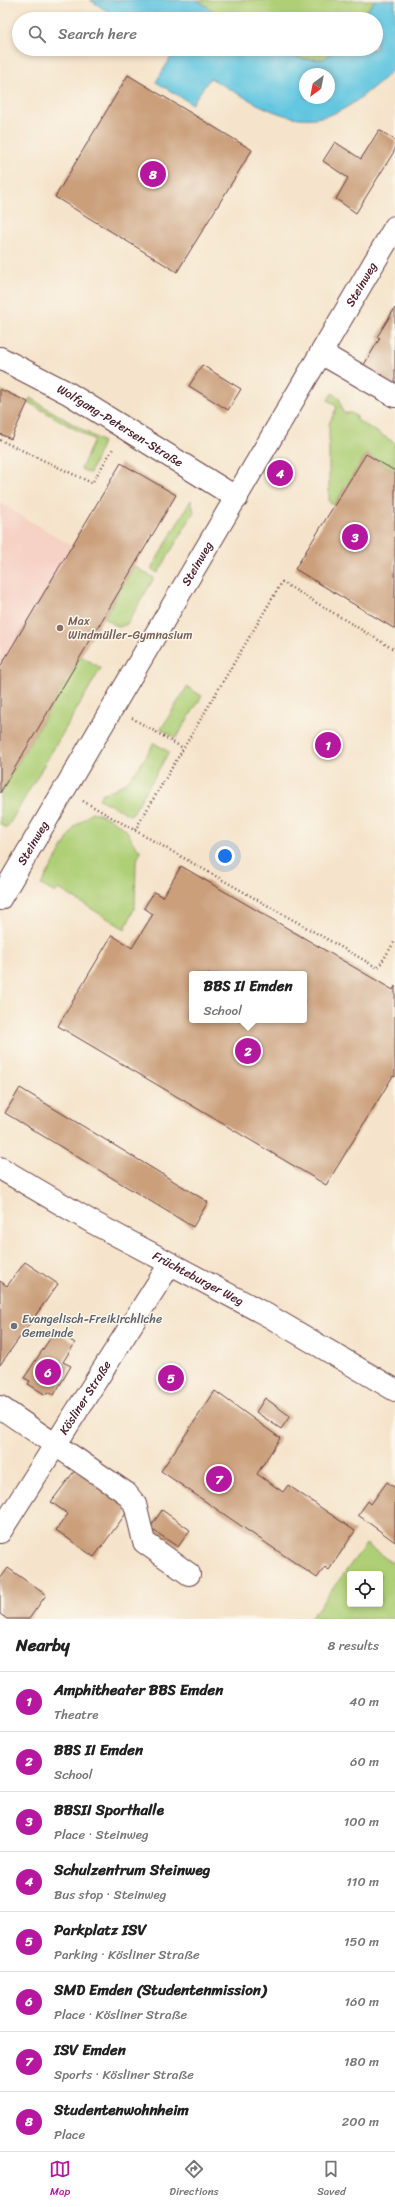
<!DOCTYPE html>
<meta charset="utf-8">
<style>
body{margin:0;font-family:Sriracha,sans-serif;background:#f2f2f2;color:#222}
.controls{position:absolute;right:12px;bottom:12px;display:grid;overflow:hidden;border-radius:4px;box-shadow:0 2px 6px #0003}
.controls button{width:36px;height:36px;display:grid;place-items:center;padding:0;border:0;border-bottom:1px solid #e0e0e0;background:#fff;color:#222;font:20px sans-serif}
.compass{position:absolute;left:299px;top:68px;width:36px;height:36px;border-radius:50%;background:#fff;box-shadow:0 2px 6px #0003;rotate:212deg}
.you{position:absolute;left:225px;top:856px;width:14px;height:14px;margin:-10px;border:3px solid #fff;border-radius:50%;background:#1a73e8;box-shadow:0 0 0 6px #1a73e833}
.badge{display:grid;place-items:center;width:26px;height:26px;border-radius:50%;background:#b5179e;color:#fff;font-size:13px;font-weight:700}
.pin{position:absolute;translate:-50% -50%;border:2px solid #fff;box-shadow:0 1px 4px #0006}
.popup{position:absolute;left:189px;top:971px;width:118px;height:52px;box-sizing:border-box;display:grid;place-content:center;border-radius:4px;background:#fff;filter:drop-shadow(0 1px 3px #0005);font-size:13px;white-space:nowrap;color:#767676}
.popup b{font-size:15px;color:#222}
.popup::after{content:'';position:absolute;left:50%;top:100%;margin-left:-8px;border:8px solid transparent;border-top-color:#fff}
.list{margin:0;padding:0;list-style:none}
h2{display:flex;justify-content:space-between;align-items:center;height:52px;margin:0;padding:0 16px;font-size:17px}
h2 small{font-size:13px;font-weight:400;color:#767676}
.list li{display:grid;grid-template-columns:26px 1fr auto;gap:12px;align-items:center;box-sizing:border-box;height:60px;padding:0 16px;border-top:1px solid #e0e0e0}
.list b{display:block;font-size:15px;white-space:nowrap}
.list p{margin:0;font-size:13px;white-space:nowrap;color:#767676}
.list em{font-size:13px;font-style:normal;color:#767676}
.icon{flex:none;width:22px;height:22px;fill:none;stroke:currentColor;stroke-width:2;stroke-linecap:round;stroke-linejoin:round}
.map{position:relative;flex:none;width:395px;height:1619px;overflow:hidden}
.search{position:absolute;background:#fff;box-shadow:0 2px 6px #0003;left:12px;right:12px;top:12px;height:44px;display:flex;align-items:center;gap:10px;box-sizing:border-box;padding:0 14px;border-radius:22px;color:#767676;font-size:15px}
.sheet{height:532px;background:#fff}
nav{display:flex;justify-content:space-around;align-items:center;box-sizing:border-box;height:56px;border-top:1px solid #e0e0e0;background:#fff;font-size:11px;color:#767676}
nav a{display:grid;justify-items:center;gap:2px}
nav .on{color:#b5179e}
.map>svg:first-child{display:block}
.built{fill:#f6d1c5}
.green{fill:#aecf76;stroke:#7c7750;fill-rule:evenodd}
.water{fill:#62c6e0;stroke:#567286;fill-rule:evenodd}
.building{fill:#ca9f7a;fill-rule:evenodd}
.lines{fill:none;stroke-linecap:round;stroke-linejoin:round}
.minor-casing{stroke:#643d43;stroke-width:24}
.path{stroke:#643d43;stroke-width:2.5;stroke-dasharray:1 3;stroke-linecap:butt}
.minor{stroke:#fff;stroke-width:22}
.education-dot{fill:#8d6e63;stroke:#fbf7ec;stroke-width:1.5}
.worship-dot{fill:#6b7280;stroke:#fbf7ec;stroke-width:1.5}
.labels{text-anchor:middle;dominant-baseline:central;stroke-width:3;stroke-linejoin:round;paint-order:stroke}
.street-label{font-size:12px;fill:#4a1f2b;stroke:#fbf7ec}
.education-label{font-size:12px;fill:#785e54;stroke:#fbf7ec;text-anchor:start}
.worship-label{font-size:12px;fill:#5b616d;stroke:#fbf7ec;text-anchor:start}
</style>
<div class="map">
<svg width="395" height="1619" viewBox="0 0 395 1619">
<rect width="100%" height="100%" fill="#fbf7ec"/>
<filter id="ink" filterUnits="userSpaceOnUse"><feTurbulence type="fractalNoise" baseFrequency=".025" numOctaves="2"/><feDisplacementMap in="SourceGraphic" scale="8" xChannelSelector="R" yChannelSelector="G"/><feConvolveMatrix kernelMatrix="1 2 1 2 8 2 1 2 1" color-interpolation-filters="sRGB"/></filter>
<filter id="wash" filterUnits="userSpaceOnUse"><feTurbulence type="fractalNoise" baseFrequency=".012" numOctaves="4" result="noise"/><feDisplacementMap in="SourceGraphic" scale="16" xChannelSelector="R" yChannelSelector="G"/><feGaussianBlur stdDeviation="0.9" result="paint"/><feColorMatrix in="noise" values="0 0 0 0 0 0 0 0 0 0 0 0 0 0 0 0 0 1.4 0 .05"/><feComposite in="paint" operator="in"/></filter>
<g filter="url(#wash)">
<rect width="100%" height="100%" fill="#f5e4cb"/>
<path class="built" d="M0,503L72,546L0,667Z"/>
<path class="green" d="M197,0H375L361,19H226Z
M279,49H334L325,59C305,59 297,60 279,49Z
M332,393L339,397L343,413H351L357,417V420L395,443V471L366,454L334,505L329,502V424L337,407L328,400Z
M30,398L103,442L90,473L81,469L94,440L28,402Z
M191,500L194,512L158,573L151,569Z
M134,566L154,578L127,624L119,627L104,618Z
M81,656L101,668L7,828L0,824V793Z
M187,687L202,696L176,738L161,729Z
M154,743L169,752L133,813L130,815L99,799L103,793C130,786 140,766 154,743Z
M91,812C98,812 122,824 127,831C132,839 132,845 141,851L136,862L135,907L125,929L59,889L55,893L41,885L75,826L87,817Z
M366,1544L395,1565V1619H310ZM350,1574H380V1604H350Z"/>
<path class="water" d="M90,0H197L226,19H120Z
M375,0H395C395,11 395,57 395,64C390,76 374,86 365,94C307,143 266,108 210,78L192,104L156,82L173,54L165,49H279C298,60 303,60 325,59L334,49H376V19H361ZM305,74H329V98H305Z"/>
<g id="blocks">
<path class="building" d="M128,75L252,150L177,272L55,197Z
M379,130L395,140V150L356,213L336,199L348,178L323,161L335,142L361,159Z
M395,308V388L362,368L380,338L377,337Z
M202,365L241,389L228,410L189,386Z
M0,389L28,402L11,439L0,434Z
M366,454L395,471V629L295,569Z
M121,463L176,495L0,793V667Z
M181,866L393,990L395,986V1077L393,1076L326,1185L58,1026L112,935L132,948L153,914L144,908L154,892L163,897ZM192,974H304V1020H192Z
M20,1088L208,1202L193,1227L5,1113Z
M25,1262L58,1284L0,1365V1281L7,1286Z
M55,1331L75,1343L63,1362L71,1366L54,1395L48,1392L46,1395L28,1384L30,1381L24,1378Z
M215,1391L280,1438L257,1474L283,1492L288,1485L355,1531L329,1570L325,1567L317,1578L161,1471Z
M265,1398L290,1416L281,1429L256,1412Z
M76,1469L130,1508L94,1557L56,1530L68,1514L51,1502Z
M387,1482L395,1488V1542L358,1515L368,1501L371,1504Z
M162,1510L190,1530L178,1547L150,1528Z
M8,1568L46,1595L29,1619H7L0,1614V1579Z"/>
</g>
</g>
<g filter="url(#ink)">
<use href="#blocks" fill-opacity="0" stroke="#643d43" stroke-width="1"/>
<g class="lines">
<defs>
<g id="minor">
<path d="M321,353L395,396"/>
<path id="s1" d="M0,358L68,393L237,498"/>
<path id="s2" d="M0,899L395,227"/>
<path id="s3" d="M0,1168L92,1222L267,1315L395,1390"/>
<path d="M0,1407L126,1493L135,1504L144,1542L189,1574"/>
<path id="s4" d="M0,1532L170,1264"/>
</g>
</defs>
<use href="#minor" class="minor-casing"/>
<path class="path" d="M0,440L92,483L114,447
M132,718L183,748
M83,801L378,968L395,941
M135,830L282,582L395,650"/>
<use href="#minor" class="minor"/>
</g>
</g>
<circle class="education-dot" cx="60" cy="628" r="4"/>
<circle class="worship-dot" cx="14" cy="1326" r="4"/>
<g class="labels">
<g class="street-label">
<text stroke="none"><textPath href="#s2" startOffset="713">Steinweg</textPath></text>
<text stroke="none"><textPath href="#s1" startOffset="138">Wolfgang-Petersen-Straße</textPath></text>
<text stroke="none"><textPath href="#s2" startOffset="389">Steinweg</textPath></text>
<text stroke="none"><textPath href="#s2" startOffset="65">Steinweg</textPath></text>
<text stroke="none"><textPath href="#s3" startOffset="227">Früchteburger Weg</textPath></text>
<text stroke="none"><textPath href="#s4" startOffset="159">Kösliner Straße</textPath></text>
</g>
<g class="education-label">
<text x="68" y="621">Max<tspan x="68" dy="14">Windmüller-Gymnasium</tspan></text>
</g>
<g class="worship-label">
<text x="22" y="1319">Evangelisch-Freikirchliche<tspan x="22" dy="14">Gemeinde</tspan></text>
</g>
</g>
</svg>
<div class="controls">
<button><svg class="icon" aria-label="locate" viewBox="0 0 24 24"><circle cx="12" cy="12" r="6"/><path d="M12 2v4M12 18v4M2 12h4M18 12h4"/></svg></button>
</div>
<svg class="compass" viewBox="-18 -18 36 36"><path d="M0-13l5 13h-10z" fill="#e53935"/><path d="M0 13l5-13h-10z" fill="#767676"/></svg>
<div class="you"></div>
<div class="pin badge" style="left:328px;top:745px">1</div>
<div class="pin badge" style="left:248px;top:1051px">2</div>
<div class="popup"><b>BBS II Emden</b>School</div>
<div class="pin badge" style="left:355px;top:537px">3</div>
<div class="pin badge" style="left:280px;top:473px">4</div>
<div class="pin badge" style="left:171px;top:1378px">5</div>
<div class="pin badge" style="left:48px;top:1372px">6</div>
<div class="pin badge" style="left:219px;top:1479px">7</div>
<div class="pin badge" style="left:153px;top:174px">8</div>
<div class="search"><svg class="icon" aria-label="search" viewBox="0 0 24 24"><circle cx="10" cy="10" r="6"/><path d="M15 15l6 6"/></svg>Search here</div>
</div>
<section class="sheet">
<h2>Nearby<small>8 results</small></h2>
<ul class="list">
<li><span class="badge">1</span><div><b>Amphitheater BBS Emden</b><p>Theatre</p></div><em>40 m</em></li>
<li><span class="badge">2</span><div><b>BBS II Emden</b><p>School</p></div><em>60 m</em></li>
<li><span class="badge">3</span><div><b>BBSII Sporthalle</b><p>Place · Steinweg</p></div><em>100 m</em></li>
<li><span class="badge">4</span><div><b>Schulzentrum Steinweg</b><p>Bus stop · Steinweg</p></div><em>110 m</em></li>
<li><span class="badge">5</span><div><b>Parkplatz ISV</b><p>Parking · Kösliner Straße</p></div><em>150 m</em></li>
<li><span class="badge">6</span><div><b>SMD Emden (Studentenmission)</b><p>Place · Kösliner Straße</p></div><em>160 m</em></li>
<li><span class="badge">7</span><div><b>ISV Emden</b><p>Sports · Kösliner Straße</p></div><em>180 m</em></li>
<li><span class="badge">8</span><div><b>Studentenwohnheim</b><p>Place</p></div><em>200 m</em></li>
</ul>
</section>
<nav>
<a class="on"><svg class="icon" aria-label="map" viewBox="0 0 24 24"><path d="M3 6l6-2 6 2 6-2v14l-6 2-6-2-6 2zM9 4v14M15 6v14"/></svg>Map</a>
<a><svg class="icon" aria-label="directions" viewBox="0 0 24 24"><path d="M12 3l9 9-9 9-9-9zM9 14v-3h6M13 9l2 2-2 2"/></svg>Directions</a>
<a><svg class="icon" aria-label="saved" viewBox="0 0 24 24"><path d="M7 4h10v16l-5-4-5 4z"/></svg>Saved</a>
</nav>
